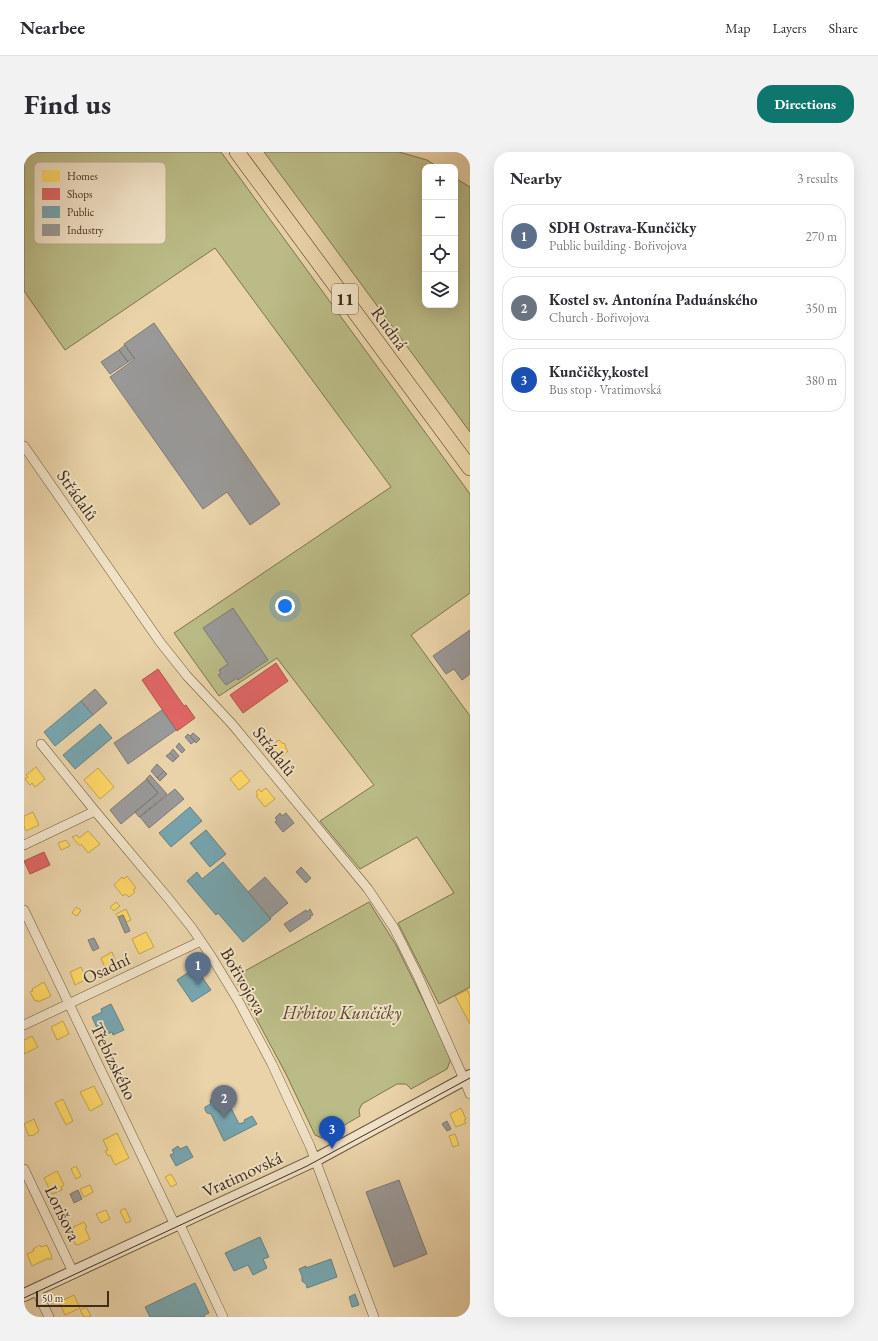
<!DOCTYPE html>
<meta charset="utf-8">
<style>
body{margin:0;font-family:"EB Garamond",serif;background:#f2f2f3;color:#2b2b33}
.controls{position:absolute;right:12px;top:12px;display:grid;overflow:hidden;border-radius:8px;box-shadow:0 4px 16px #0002}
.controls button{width:36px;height:36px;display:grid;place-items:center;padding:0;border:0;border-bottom:1px solid #e1e1e2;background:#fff;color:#2b2b33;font:20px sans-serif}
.scale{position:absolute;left:12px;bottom:10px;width:73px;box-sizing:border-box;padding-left:4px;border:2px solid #3f2d18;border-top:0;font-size:11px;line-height:14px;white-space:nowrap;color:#3f2d18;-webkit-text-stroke:3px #f1e2c7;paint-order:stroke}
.you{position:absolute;left:261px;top:454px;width:14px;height:14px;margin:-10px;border:3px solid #fff;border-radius:50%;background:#1a73e8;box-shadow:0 0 0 6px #1a73e833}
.badge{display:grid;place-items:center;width:26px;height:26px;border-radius:50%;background:#0f766e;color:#fff;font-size:13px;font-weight:700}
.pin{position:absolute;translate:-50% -33px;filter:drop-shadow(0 1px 2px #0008)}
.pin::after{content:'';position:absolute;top:21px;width:14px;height:12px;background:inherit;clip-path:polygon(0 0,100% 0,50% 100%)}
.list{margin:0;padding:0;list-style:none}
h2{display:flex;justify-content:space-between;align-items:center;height:52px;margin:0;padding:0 16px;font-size:17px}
h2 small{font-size:13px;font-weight:400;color:#7c7c81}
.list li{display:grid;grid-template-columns:26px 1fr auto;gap:12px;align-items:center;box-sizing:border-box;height:64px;margin:0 8px 8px;padding:0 8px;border:1px solid #e1e1e2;border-radius:16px}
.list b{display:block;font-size:15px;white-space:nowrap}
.list p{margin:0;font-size:13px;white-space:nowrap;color:#7c7c81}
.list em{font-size:13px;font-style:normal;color:#7c7c81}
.icon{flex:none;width:22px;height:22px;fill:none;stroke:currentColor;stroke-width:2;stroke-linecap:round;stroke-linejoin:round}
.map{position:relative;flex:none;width:446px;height:1165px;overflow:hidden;border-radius:16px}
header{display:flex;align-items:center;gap:24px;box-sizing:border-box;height:56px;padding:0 20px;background:#fff;border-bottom:1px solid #e1e1e2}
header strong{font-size:19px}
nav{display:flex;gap:22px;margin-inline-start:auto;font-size:14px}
.intro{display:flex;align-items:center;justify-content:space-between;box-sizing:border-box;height:96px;padding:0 24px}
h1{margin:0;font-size:28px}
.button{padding:10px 18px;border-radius:16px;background:#0f766e;color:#fff;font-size:14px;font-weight:700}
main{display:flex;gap:24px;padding:0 24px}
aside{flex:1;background:#fff;border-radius:16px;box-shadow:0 4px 16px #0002}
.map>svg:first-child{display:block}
.green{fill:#babb86;stroke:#7c744f}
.homes{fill:#ffd966;stroke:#c5a54f}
.shops{fill:#e06666;stroke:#b0554f}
.public{fill:#76a5af;stroke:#668182}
.industry{fill:#999;stroke:#7e7972}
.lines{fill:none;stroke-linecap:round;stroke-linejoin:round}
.minor-casing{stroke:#6a563c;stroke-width:10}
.tertiary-casing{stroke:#6a563c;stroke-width:14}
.primary-casing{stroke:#3f2d18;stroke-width:16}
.minor{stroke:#f1e2c7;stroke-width:9}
.tertiary{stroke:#f1e2c7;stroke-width:12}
.primary{stroke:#ead3a9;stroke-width:15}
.tram{stroke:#3f2d18;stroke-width:1}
.rail-casing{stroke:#3f2d18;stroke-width:4.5}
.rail{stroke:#f1e2c7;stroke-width:3;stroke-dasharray:9;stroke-linecap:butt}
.labels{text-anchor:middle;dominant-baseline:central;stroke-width:4;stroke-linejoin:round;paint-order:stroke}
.shield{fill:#f1e2c7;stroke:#74634c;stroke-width:1}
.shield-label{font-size:17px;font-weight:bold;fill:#3f2d18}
.street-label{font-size:18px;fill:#3f2d18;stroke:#f1e2c7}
.park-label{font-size:18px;font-style:italic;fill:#58492e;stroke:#f1e2c7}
.key{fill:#f1e2c7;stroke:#bcac92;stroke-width:1}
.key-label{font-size:11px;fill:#3f2d18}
</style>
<header>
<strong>Nearbee</strong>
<nav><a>Map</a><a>Layers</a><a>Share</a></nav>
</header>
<div class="intro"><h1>Find us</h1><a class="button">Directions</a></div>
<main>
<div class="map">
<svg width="446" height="1165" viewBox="0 0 446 1165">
<rect width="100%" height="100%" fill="#ead3a9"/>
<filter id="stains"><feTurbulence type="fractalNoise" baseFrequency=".005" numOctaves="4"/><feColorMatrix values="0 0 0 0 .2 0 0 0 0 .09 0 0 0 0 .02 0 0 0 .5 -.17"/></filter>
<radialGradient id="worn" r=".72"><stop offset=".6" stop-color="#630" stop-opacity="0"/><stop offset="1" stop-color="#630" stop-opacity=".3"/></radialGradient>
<path class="green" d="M0,0H197L446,342V441L387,483L446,564V835L415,852L374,771L430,741L393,685L336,717L296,669L350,633L253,506L195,544L150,481L367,335L191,96L41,198L0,139Z
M240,0H375L403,8L414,15H401V153H431V26L446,35V280Z
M345,750L372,793L404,858L427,907L423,917L387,937L382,932H373L338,952L335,958L336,964L298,986L291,983L262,922L210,825Z"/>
<path class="homes" d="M255,588L259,592L260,591L262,594L261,595L264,599L252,609L243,597Z
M12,615L21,627L11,635L8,631L6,633L1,627L4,625L2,623Z
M74,616L90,635L76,647L60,628Z
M217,618L226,629L215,638L206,627Z
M242,636L251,647L241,655L232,644L234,643L232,640L235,637L237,640Z
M9,660L15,673L2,679L0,674V664Z
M64,679L76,692L64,701L58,693H55L48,685L53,683L55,686Z
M42,688L46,694L37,698L34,691Z
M103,724L112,736L109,738L111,740L105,745L101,742L99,744L90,733L98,725L100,727Z
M92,750L96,754L90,759L86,755Z
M52,755L57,758L53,764L48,761Z
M102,757L107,768L102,770L99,763L94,765L92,762Z
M122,780L130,795L115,802L108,787Z
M88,800L93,813L82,818L77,806Z
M57,815L63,827L51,833L46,820Z
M20,830L27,844L14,850L13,848L11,849L6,840L9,839L8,837Z
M443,838L446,844V872L431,844Z
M39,869L45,882L33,888L27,875Z
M8,884L14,895L0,902V888Z
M70,934L79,952L66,959L56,940Z
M39,947L49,969L42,973L31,951Z
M437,956L442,967L440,968L442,971L432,975L426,962Z
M10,967L15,979L10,983L5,984L0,972Z
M93,981L105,1006L91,1013L86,1003L84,1004L81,999L84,998L79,988Z
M431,982L435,993L429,995L425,984Z
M52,1014L57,1024L52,1027L47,1017Z
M33,1019L40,1033L37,1035L38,1038L28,1042L20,1026Z
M147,1022L153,1032L147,1035L141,1025Z
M66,1033L69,1040L60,1045L56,1037Z
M101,1056L107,1069L102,1071L96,1059Z
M82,1058L86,1067L77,1071L72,1062Z
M60,1070L63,1075L61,1076L66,1087L54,1093L51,1092L46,1080L50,1078L49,1075Z
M16,1093L17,1095L23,1093L28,1105H27L28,1107L26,1108L25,1106L8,1114L3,1102L10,1099L9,1097Z
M50,1143L56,1156L41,1163L35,1150Z
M62,1155L67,1164L65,1165H60L56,1158Z"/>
<path class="shops" d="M252,511L264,529L219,561L206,543Z
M134,517L160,554L162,553L171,566L153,579L118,528Z
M20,700L26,713L6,722L0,709Z"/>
<path class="public" d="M57,549L69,563L31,594L20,580Z
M76,572L88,586L51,617L39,603Z
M166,655L178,669L147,695L135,681Z
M182,678L202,702L186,715L166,691Z
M199,710L247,767L219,790L194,761L192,763L163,729L173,720L178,727Z
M169,812L187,838L168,850L153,828L168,818L165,815Z
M87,852L100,878L89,883L88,880L77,885L68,865L78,860L77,857Z
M192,944L196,945L197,947L202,944L205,945L207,948L205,952L215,972L221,970L220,968L228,964L233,972L200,989L187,962L183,961L181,958V955L187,952L186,951L187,947Z
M154,994L156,997L163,994L169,1005L152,1014L146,1003L150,1001L148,998Z
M236,1085L245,1105L239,1107L243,1116L229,1123L224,1113L210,1119L201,1101Z
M307,1107L313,1125L283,1136L282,1132L278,1129V1124L275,1117L282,1114V1116Z
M171,1131L185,1161L180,1163L181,1165H126L121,1155Z
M331,1142L335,1153L328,1155L325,1145Z"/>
<path class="industry" d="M130,171L256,352L226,373L203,340L179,357L86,225L111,207L100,192Z
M101,193L110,206L104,210L95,198Z
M95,198L104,210L86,222L77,210Z
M209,456L244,508L214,528L213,526L202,533L194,523L197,521L195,518L204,512L179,476Z
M446,478V522L438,528L430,517L422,522L409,504Z
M71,537L83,551L69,563L57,549Z
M138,558L152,578L104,612L90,591Z
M169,581L176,587L172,591L166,584Z
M164,582L171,589L167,592L161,585Z
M155,591L161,598L158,601L152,595Z
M149,597L155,604L152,607L146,601Z
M146,601L152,607L149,610L142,604Z
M133,612L140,619L133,626L127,619Z
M140,619L143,622L136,629L133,626Z
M126,623L143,642L115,665L111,660L134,641L122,627Z
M123,627L134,641L97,672L86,658Z
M151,637L160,647L125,676L116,665Z
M256,661L258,664L262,661L270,671L259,680L251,670L253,668L251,666Z
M277,715L287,726L282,731L272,720Z
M241,725L264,751L246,766L224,740Z
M286,757L289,763L286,764L287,766L266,780L260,772L282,758L283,760Z
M99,763L106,779L101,781L94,765Z
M70,786L75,796L69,799L64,788Z
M423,969L427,977L423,979L418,972Z
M375,1028L403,1102L370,1115L342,1040Z
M54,1038L58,1047L50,1051L46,1042Z"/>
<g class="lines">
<defs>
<path id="minor" d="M0,294L136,490L163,524L208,572L344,737L370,776L394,824L439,925L446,942
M17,592L71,659L144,746L168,776L187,804L215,850L248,912L286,994L350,1165
M0,693L71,659
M0,758L151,1073
M0,873L177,789
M0,1017L49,1120
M155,1071L199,1165
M12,1138L25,1165"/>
<path id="tertiary" d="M0,1143L291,1008L446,924"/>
<path id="primary" d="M213,0L446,316"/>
</defs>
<use href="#minor" class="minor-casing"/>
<use href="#tertiary" class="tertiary-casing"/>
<use href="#primary" class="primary-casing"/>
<use href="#minor" class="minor"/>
<use href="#tertiary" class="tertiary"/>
<use href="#primary" class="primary"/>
<path class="tram" d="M0,1146L283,1014L446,926"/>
<defs>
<path id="rail" d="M443,0L446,3"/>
</defs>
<use href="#rail" class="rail-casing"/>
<use href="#rail" class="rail"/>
</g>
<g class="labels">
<rect class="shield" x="308" y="132" width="26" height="30" rx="3"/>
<g class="shield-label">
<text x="321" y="147">11</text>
</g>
<g class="street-label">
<text transform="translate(366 176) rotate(54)">Rudná</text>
<text transform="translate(54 343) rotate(55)">Střádalů</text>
<text transform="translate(251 599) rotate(51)">Střádalů</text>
<text transform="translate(82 816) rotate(-25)">Osadní</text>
<text transform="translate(220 829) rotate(60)">Bořivojova</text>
<text transform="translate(90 909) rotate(64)">Třebízského</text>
<text transform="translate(218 1022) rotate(-25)">Vratimovská</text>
<text transform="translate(39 1061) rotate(64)">Lorišova</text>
</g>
<g class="park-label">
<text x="318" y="860">Hřbitov Kunčičky</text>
</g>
</g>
<rect x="10" y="10" width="132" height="82" rx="6" class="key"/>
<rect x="18" y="18" width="18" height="12" fill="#ffd966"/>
<rect x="18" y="36" width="18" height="12" fill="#e06666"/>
<rect x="18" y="54" width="18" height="12" fill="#76a5af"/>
<rect x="18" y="72" width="18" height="12" fill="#999"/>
<g class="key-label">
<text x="43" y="28">Homes</text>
<text x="43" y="46">Shops</text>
<text x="43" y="64">Public</text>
<text x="43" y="82">Industry</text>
</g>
<rect width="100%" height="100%" filter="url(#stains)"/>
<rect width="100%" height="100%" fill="url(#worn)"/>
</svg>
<div class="controls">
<button>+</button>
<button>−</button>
<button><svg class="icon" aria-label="locate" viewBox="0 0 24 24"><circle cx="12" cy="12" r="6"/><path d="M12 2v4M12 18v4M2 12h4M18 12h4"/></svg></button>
<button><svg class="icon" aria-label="layers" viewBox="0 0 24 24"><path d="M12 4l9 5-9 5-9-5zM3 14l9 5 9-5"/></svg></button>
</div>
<div class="scale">50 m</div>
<div class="you"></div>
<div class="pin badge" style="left:174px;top:833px;background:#5c6f8a">1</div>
<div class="pin badge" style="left:200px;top:966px;background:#6b7280">2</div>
<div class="pin badge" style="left:308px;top:997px;background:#1a4fb4">3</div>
</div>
<aside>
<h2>Nearby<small>3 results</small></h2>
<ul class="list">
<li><span class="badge" style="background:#5c6f8a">1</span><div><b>SDH Ostrava-Kunčičky</b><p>Public building · Bořivojova</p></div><em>270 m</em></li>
<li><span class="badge" style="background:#6b7280">2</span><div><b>Kostel sv. Antonína Paduánského</b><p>Church · Bořivojova</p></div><em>350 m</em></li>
<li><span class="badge" style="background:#1a4fb4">3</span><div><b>Kunčičky,kostel</b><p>Bus stop · Vratimovská</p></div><em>380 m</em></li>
</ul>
</aside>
</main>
